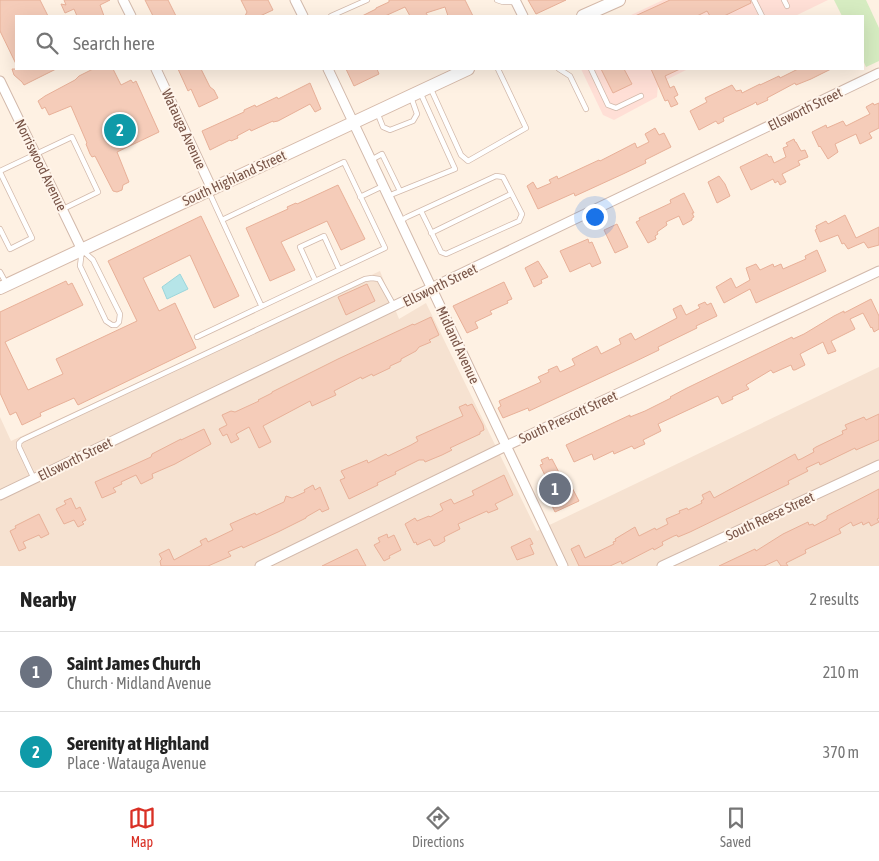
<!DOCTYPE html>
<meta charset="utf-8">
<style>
body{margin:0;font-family:"Asap Condensed",sans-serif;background:#f6f6f6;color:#222}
.you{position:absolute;left:594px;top:216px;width:18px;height:18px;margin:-12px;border:4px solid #fff;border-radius:50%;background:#1a73e8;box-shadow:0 0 0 8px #1a73e833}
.badge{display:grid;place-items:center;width:32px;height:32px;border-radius:50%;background:#d93025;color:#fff;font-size:16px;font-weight:700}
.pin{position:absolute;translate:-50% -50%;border:2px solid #fff;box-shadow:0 1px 5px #0006}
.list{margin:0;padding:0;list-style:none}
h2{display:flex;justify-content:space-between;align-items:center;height:65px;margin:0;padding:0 20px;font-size:21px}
h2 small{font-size:16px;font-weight:400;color:#767676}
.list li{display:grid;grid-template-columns:32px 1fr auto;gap:15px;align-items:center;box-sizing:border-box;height:80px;padding:0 20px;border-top:1px solid #e0e0e0}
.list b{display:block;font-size:19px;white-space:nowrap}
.list p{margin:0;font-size:16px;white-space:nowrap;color:#767676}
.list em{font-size:16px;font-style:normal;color:#767676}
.icon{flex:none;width:28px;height:28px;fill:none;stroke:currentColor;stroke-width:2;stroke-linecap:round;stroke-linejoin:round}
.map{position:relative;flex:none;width:879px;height:566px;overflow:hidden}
.search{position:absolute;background:#fff;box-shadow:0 5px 20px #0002;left:15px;right:15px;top:15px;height:55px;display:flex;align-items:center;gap:12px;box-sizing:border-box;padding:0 18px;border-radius:0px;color:#767676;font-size:19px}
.sheet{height:225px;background:#fff}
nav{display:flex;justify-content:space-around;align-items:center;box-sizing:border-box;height:70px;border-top:1px solid #e0e0e0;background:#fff;font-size:14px;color:#767676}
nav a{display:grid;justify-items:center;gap:2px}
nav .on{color:#d93025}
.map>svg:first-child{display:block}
.residential{fill:#f6e2d1}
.commercial{fill:#ffdfd6}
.green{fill:#d6ecc1}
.water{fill:#b6e5e8;stroke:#9cd6db}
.building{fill:#f5ccb9;stroke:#e8b098}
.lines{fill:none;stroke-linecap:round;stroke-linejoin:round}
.service-casing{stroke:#d2b9ab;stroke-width:6}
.minor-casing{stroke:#d2b9ab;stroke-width:11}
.secondary-casing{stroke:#d5b9a9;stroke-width:14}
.service{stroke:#fff;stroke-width:4.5}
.minor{stroke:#fff;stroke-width:9}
.secondary{stroke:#fff;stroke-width:12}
.labels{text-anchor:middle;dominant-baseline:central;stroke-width:4;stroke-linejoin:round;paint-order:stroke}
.street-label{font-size:14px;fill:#785447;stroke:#fff5eb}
</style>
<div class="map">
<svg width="879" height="566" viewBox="0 0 879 566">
<rect width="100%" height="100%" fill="#fef1e3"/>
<path class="residential" d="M380,271L399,319L426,303L537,531L879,367V566H0V417L11,441Z"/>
<path class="commercial" d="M663,0H828L795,16H629Z
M581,69H688L658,84L657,97L614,120L603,115Z"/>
<path class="green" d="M834,0H866L879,28V61L866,67L863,60V16H842Z"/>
<path class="water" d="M180,274L188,289L167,299L162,287Z"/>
<path class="building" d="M0,0H40L48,16H16V64L0,31Z
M64,0H110L100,5L104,16H77L74,9L65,13L61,4L66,5Z
M145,0H168L176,16H153Z
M241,0H268L273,10L260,16H245L247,12Z
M389,0H465L473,16H448L445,7L426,13L428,16H410L405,7L385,16H362L376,9V8L389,2Z
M528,0H566L536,14Z
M670,0H750L751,3L724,16H710L707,11L697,16H635Z
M12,69H56L24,85L22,82L14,75Z
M93,69H113L121,85L131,80L133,83L136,81L159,132L117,152L129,182L123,185L122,190L117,192L113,191L95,156L92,157L90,154L86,144L87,143L71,106L49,115L45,107L42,109L38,101L45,96L75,80L79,76Z
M178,69H201L210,87L214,90L218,98L199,107L191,89L188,91Z
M346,69H377L379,74L354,86Z
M601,69H624L632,84L613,93Z
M651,69H680L665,76L670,88L674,86L678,95L674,97L678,104L671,107L668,100L665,101Z
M798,69H831L811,79L796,85L795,83L767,98L768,100L757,105L756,102L753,104L723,118L724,121L718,124L716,121L699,130L690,111L707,102L705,98L732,85L736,91L741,90L742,93L760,84V85L779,76L780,78Z
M310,83L321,109L315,112L310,104L278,121L273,122V121L251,131L250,129L237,136L238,138L231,141L230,140L210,150L202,131L244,112V110L255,105L256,107L277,97L278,99Z
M873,103L874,105L879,103V128L869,133L872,138L860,144L856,134L835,144L838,152L828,159L820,146L819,147L812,132L826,125L827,128L843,121L846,126L870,114L866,107Z
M655,128L659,135L664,133L671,147L645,160L646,163L623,174L575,196L574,193L538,209L527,186L533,182L537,189L551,183L549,180L557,176L558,179L599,160L600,161L635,143L637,148L649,142L645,134Z
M794,139L795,142H796L801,151L805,150L808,157L798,161L800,165L782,174L786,182L780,185L778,181L775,183L773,179L751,190L740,167L767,154L769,157L771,156L774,163L786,157L783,148L788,146L786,143Z
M719,176L725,184L730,196L717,203L708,182Z
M338,185L365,239L341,250L327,221L281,242L295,270L270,281L246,228L288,209L287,207L296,203L297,204Z
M684,193L694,213H692L694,217L692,218V220L683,225L679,216L666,222L667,225L657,232L658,234L655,236L656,239L648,243L636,222L640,220L639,218L671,203L670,200Z
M845,215L856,238L879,227V245L868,248L864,242L848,249L844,243L842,244L838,235L820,242L815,230L817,229L816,226L826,221L828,224Z
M201,216L239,296L214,308L190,255L143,278L159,311L175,303L196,348L78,405L74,398L40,413L41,416L22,425L16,412L10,415L0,393V312L66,281L68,285L72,283L83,305L5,342L28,390L63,374L56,359L137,321L108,261Z
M617,224L628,247L615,253L604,230Z
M588,239L589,243L592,242L601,263L592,267L590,263L570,272L560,251Z
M817,250L826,271L756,303L750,289L724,303L716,287L731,278L736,288L750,280L746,268L756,264L760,270L773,264L774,267L781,264L783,269L806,259L805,256Z
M538,261L548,277L541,280L542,283L534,287L525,268Z
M504,282L512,299L507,301L508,303L490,311L492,314L475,322L478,328L467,333L453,306Z
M367,284L375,301L346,315L338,297Z
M871,299L879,316V329L874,332L872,327L871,328L863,313L850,319L855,329L831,341L836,351L828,354L823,342L800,354L805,365L795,370H793L791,365L773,373L771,370L746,385L749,389L732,397L733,399L722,404L718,396L658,424L661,431L643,440L645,444L634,449L632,446L614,454L613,451L594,460L592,454L574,462L566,445L630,415V417L645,411L671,398L670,397L687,388L792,337L793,339L804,334L834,316L844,311V313Z
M705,302L707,305L711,303L717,316L696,326L697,328L658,347L659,350L632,363L529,411L528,408L503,418L498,408L501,406L499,401L541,382L538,377L549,372L548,370L557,366L560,372L575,365L572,359L597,346L601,354L621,344L619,339L631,333L635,340L677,318L673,309L681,305L686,315L700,308L698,305Z
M431,317L439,335L429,340L431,342L419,347L416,351L401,359V361L390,366V368L373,376L372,374L362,379L361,377L334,391L336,395L312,406L310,401L263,426L271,442L259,448L249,427L236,434L239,439L231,443L227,434L223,436L219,429L227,425L222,415L231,411L235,412L259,401L258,400L272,393V392L338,359L413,324L414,325Z
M466,404L467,406L472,404L483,425L484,430L480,432V434L450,448L452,450L442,455L425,462L424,460H419L395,472L396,474L377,483L378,485L349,499L340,480L345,478L341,471L367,460L368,463L386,454L388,456L411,445L418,441L416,437L463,416L459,407Z
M879,414V440L856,450L855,448L851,450L820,465L819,462L806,468L808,471L788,481L789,484L690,532L678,537L677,535L674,536L662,542L663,545L654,550L653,548L622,564L621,561L610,566H579L571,549L579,545L585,558L614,544L613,542L616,541L615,539L635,527L639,536L655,528L656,530L668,524L666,519L680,513L679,511L687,508L688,510L702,503L701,501L704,499L702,495L710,491L714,498L795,454L798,460L801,459L814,452L813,449L816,447L843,434L842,431L847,429L845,425L864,417L866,420Z
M204,429L211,444L175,464L152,474L153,478L141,484L136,475L121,482L122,484L113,488L116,492L102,498L95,482L129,467L151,457L152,454L181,439V440Z
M548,457L549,460L552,459L564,482L568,480L579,501L555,512L545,491L550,486L540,465L543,464L541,460Z
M504,475L513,495L495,504L498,509L488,513L487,511L458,524L460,529L444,537L445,541L438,545L434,546L430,539L417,545L416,542L414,543L405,524L415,518L417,521L429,516L430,517L443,510L440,504L451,499L454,504L474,495L472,491Z
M313,485L315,490L320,487L329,509L322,512L320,509L306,517V518L278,532L243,548L242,546L228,552L231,556L208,566H161L160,561L162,559L159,554L169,549L174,560L202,545L200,541L206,538L208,542L233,530L230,524L255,513L256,515L273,507L284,502L286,496L292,498L305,492L304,490Z
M879,489V518L877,519L879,522L871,526L869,522L863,525L862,522L853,526L851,522L839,529L841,533L805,550L806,553L786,563L788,566H781L777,560L764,566H719L755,549L756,551L783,534L808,522L809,525L813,524L814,526L827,519V516Z
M71,498L76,509L80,507L86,520L82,522L84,524L78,527L74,520L64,524L56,509L66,504L64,501Z
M39,514L49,534L41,538L39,535L23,542L26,548L19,551L10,531L16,528L15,526Z
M387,534L388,538L394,535L401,550L389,556L390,558L384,561L374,545L380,542L378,538Z
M530,538L533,544L530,545L534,554L517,560L511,547Z
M357,549L366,566H322Z"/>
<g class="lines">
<defs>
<path id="service" d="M497,0L503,2H516
M754,0L762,16
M784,0L787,6
M331,16L367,0
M559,69L570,76L586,109
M591,69L608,105L616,108L641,96
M430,87L461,155L468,161L526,128L498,69
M377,112L383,127L390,130L413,121L417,114L411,97
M371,160L382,154L400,191
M0,171L72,137L98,192L63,209
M0,172L32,238L10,249L0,229
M209,192L261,305
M388,196L455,169L420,92
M360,197L383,186
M400,221L407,217L496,176L503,177L522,214L519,221L446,254L441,252L421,211
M431,233L511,194
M82,250L93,260L120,314L119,322L116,325H112L106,321L80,266Z
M0,272L6,283
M315,280L300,247L324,236L339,269
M197,337L385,248L344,162L222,220
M34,479L19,447V443L22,440L365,279L372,278L379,279L394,306"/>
<path id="minor" d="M123,0L131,16
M295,0L303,16
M515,0L523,16
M156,69L212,189
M328,69L563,566
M0,81L82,250
M0,495L879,73
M260,566L506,446L879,271
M662,566L879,465"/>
<path id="secondary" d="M583,16L619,0
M0,288L468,69"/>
</defs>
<use href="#service" class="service-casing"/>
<use href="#minor" class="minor-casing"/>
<use href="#secondary" class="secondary-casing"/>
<use href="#service" class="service"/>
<use href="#minor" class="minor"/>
<use href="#secondary" class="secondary"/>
</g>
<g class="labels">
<g class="street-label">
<text transform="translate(805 109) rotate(-26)">Ellsworth Street</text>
<text transform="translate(184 129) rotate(65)">Watauga Avenue</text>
<text transform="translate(41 165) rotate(64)">Norriswood Avenue</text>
<text transform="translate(234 178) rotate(-25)">South Highland Street</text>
<text transform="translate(440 285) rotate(-26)">Ellsworth Street</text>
<text transform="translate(458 345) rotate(65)">Midland Avenue</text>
<text transform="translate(568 417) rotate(-25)">South Prescott Street</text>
<text transform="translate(75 459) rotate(-26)">Ellsworth Street</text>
<text transform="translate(770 516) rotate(-25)">South Reese Street</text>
</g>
</g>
</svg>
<div class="you"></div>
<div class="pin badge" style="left:555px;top:489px;background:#6b7280">1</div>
<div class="pin badge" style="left:120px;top:130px;background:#0f9aa8">2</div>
<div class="search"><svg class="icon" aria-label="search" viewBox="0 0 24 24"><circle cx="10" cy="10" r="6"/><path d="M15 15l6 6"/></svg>Search here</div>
</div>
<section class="sheet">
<h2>Nearby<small>2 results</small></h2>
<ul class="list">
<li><span class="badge" style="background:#6b7280">1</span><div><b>Saint James Church</b><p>Church · Midland Avenue</p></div><em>210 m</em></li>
<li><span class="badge" style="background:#0f9aa8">2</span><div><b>Serenity at Highland</b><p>Place · Watauga Avenue</p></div><em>370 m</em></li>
</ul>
</section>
<nav>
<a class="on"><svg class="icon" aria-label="map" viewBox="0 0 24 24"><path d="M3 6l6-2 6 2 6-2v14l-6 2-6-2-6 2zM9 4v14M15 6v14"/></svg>Map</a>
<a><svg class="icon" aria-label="directions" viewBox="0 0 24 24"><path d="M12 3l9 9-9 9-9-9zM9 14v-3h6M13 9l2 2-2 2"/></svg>Directions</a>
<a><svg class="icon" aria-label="saved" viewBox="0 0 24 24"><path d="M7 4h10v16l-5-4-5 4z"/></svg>Saved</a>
</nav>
